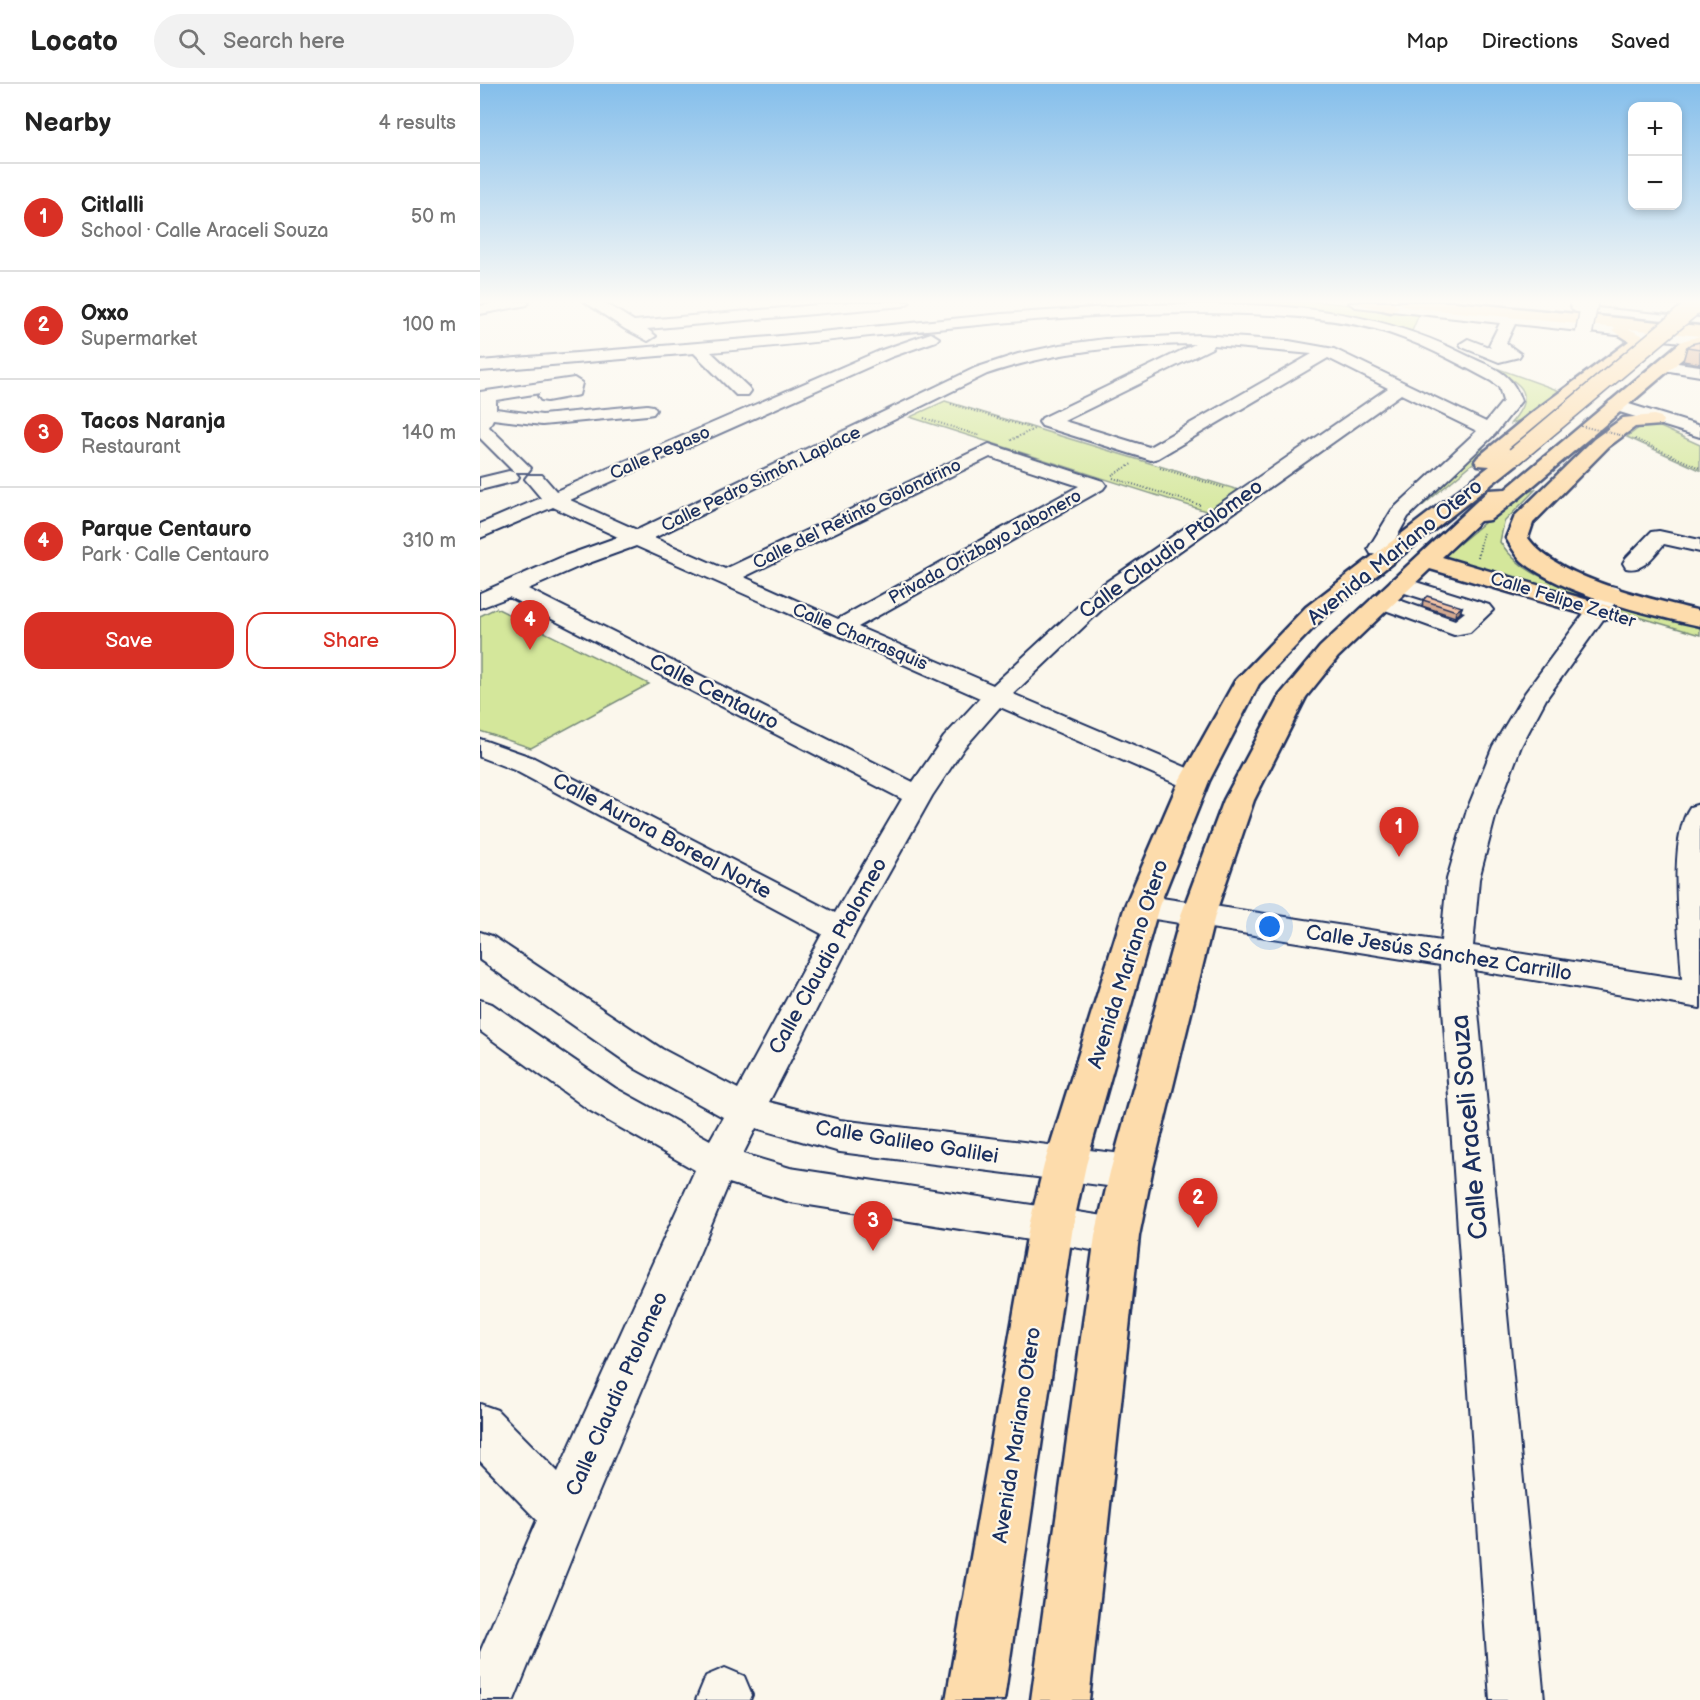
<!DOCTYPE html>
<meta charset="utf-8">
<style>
body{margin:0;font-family:"Balsamiq Sans",sans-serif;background:#f2f2f2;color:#222}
.controls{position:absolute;right:18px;top:18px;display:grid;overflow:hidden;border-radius:12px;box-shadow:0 3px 9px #0003}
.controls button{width:54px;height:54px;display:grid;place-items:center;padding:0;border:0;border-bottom:2px solid #e0e0e0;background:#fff;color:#222;font:30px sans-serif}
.you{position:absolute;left:790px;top:843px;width:21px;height:21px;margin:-15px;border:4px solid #fff;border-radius:50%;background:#1a73e8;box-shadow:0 0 0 9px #1a73e833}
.badge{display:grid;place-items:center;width:39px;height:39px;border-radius:50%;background:#d93025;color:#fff;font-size:20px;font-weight:700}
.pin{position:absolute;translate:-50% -50px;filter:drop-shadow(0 2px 3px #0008)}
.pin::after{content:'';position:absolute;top:32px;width:21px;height:18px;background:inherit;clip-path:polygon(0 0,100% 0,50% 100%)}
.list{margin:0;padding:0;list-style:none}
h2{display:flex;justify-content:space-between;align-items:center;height:78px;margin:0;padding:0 24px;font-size:26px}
h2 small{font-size:20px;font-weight:400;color:#767676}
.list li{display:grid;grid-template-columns:39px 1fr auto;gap:18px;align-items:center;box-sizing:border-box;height:108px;padding:0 24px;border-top:2px solid #e0e0e0}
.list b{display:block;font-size:22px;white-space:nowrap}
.list p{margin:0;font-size:20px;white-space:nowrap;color:#767676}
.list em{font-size:20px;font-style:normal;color:#767676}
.actions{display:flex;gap:12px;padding:18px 24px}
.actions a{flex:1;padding:14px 0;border:2px solid #d93025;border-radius:18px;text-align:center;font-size:21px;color:#d93025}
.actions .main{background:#d93025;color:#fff}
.icon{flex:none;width:33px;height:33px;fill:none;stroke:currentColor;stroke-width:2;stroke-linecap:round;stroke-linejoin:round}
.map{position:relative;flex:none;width:1220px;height:1616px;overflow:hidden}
header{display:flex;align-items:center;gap:36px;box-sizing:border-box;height:84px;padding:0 30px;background:#fff;border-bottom:2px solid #e0e0e0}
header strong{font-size:28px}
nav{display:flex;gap:33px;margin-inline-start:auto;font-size:21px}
.search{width:420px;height:54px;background:#f2f2f2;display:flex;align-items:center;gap:15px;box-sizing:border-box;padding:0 21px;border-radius:33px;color:#767676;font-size:22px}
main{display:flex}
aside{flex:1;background:#fff}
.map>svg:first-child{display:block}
.green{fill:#d4e79b;stroke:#788b7c;stroke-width:1.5}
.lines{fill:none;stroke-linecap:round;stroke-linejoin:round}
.minor-casing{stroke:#1b2f5e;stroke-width:4}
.major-casing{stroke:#1b2f5e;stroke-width:5}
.highway-casing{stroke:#1b2f5e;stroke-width:5}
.path{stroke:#1b2f5e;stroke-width:2;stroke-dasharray:1 2;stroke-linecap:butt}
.minor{fill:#fbf7ec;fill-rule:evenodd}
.major{fill:#fddcac;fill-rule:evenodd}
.highway{fill:#fddcac;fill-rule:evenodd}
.minor-bridge-casing{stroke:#1b2f5e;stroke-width:19;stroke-linecap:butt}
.major-bridge-casing{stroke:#1b2f5e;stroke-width:20;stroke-linecap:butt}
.path-bridge{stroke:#1b2f5e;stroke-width:2;stroke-dasharray:1 2;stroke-linecap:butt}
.minor-bridge{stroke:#fbf7ec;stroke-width:16}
.major-bridge{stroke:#fddcac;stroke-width:17}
.wall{fill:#d4a98f;stroke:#1b2f5e;stroke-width:1.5}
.shaded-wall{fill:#ac8a74;stroke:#1b2f5e;stroke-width:1.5}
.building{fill:#f6c5a6;stroke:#1b2f5e;stroke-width:1.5}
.labels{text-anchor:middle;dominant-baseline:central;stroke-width:4.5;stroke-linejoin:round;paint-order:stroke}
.far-street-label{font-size:18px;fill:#1b2f5e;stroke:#fbf7ec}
.street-label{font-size:21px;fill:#1b2f5e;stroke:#fbf7ec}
.near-street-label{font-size:26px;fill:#1b2f5e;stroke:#fbf7ec}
</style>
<header>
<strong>Locato</strong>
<div class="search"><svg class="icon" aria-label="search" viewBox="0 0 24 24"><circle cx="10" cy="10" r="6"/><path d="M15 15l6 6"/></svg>Search here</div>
<nav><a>Map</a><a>Directions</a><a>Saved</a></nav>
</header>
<main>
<aside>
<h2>Nearby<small>4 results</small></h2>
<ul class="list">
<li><span class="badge">1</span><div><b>Citlalli</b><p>School · Calle Araceli Souza</p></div><em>50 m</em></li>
<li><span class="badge">2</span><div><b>Oxxo</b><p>Supermarket</p></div><em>100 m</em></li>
<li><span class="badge">3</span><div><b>Tacos Naranja</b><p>Restaurant</p></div><em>140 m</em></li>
<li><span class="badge">4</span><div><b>Parque Centauro</b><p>Park · Calle Centauro</p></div><em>310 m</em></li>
</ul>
<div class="actions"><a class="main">Save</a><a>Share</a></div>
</aside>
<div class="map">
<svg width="1220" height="1616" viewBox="0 0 1220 1616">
<rect width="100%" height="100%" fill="#fbf7ec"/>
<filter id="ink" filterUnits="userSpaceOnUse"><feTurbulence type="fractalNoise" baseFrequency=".0167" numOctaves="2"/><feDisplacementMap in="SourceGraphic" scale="12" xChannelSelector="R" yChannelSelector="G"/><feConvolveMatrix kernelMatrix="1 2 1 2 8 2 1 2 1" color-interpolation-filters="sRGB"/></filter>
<g filter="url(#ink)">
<path class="green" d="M722,218H842L940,228L932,247L880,233L788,222Z
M1016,284L1080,307L1046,334L1030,340C1056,310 1044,300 1013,286Z
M465,317L762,407L732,429L430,333Z
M1164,340L1176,341L1220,361V386L1147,353Z
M997,364L1004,365L999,374L941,423L937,422Z
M1055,406L1024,438L1020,458C1042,490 1068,496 1103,508L1098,514L962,474L1040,409Z
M1141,519L1220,542V551L1135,526Z
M16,524L169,600L51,664L0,647V532Z"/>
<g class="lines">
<defs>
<path id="minor" d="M18,218H49L47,221L0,230V222Z
M105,218H123L154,237L371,218H430L423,222L167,245L176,252L168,257L145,245Z
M910,218L1220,250V260L1035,240L1026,259L1041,270L1039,273L1019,278L982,263L980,260L988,255L1011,264L1009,261L1020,239L876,223L869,219Z
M1110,218H1164L1220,224V232L1117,222Z
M658,221C777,219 880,217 988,272C1015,285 1031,287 1041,317L1015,350L928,433L907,470L899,471L891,470L888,465L912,426L997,347L921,310L635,513L533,610L724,691L728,697L724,703L714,706L704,703L520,623L484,664L452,712L377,846L289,1018L360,1036L651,1071L665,1076L671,1088L665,1100L651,1105L360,1068L276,1044L263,1070L310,1084L637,1134L652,1139L658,1152L652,1165L637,1170L310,1118L249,1099L107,1436L34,1616H0V1568L57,1436L0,1377V1320L17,1326L78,1388L215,1086L109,1026L0,947V916L12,920L135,1004L230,1056L243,1033L156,985L0,876V848L12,852L182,965L258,1005L342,850L34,686L0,673V655L54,674L355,829L422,715L29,513L0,524V509L82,473L138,453L73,423L0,454V440L61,414L45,395L48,391H62L76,407L399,267L451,249L459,254L456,257L411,273L90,416L157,446L495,284L538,270L580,261L625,255L720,251L809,257L854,265L1006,338L1023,317L1019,303L1011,297C974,277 936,256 895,245C840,231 781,230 724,229C559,228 395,254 231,268L268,303L271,307L268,311H256L214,269L0,287V277L290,253L522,230ZM715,260L562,334L559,338L562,342L671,376L678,374L848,274L908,304L619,503L513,601L378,543L623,405L626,401L623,397L509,360L245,485L174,454L507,290C575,267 643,261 715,260ZM734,261L832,270L669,363L584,337L732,264ZM510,373L599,402L358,535L264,493ZM156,462L500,614L464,653L433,698L48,505L98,483Z
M1183,277L1220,282V292L1177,285L1175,282L1177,279Z
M94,294L102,299L99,311L67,317L61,316L58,312L60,309L16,316V325L62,331L167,321L173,322L176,326L173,330L167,331L62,341L13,335L9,343L51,384L48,388H34L0,354V308Z
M1136,316L1220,342V353L1130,325L1127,321L1130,317Z
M29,387L36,389L39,393L36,397L0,406V394Z
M1179,447L1220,456V468L1184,460C1173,472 1164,488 1146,484L1143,479L1146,474L1171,448Z
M920,493L1009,521L1013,526L990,548L974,551L894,522L890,517L894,512L902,510L975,536L985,528L912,505L909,500L912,495Z
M1131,502L1139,504L1142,509L1066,615L1041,662L1017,726L999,795L993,862L1202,895C1200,853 1187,756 1210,723L1220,720V924L994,886L1064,1616H1010L960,881L662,833L651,830L646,822L651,814L662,811L961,857L967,795L987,726L1013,662L1045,609L1123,504Z
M245,1584L264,1592L272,1611L270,1616H216L226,1592Z"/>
<path id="major" d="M880,218H910L919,223L911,228L882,221Z
M1140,241L1164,252L1166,258L1164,261L1028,368H1042L1045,372L1042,376L844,533L779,600L729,697L679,822L606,1081L593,1142L524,1616H466L549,1142L564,1081L645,822L699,697L755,597L826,523L1010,382L998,381L995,377L998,373L1049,331L1149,257L1132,246Z
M1220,252V262L1214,265L1040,413L1010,436L1000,437L962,473L1132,523L1135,528L1132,533L1123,535L1114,533L950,485L858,573L826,613L774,716L735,831L672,1088L659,1152L609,1616H551L615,1152L630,1088L701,831L744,716L800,611L840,563L1009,406L1026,405L1202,257Z
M1174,331L1181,333L1183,337L1181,341L1155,343L1128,363L1053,439L1048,454C1077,495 1172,515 1220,527V542C1168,530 1083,511 1042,477C1036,471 1031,462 1026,454L1035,432L1114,355L1143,334Z"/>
<path id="highway" d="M919,218H974L1220,242V252L926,223Z"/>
</defs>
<use href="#minor" class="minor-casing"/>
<use href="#major" class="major-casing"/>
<use href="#highway" class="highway-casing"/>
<path class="path" d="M471,320L550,344
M444,334L500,352
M1155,355L1220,384
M531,356L554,345
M680,384L745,404
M632,391L652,380
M633,394L720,421
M998,473L1003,449"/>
<use href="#minor" class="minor"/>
<use href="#major" class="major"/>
<use href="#highway" class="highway"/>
<defs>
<path id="minor-bridge" d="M1099,218L1098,220L1109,221L1104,249"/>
<path id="major-bridge" d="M1035,372L1219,218"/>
</defs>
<use href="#minor-bridge" class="minor-bridge-casing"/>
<use href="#major-bridge" class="major-bridge-casing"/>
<path class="path-bridge" d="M1101,342L1144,352"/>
<use href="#minor-bridge" class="minor-bridge"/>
<use href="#major-bridge" class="major-bridge"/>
</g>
<path class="wall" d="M1220,258V280L1203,277L1207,263Z
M943,516L982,523L980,529L975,533L942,522Z"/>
<path class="shaded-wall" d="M982,523L980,529L975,533L976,527Z"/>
<path class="building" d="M1220,258V265L1207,263L1211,260Z
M947,512L982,523L976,527L943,516Z"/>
</g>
<linearGradient id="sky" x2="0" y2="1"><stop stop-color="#84beeb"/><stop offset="0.49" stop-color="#fdfbf6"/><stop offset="1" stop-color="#fdfbf6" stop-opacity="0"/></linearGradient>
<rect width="1220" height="444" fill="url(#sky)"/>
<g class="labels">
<g class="far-street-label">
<text transform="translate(180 369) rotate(-24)">Calle Pegaso</text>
<text transform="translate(281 395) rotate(-26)">Calle Pedro Simón Laplace</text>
<text transform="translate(377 430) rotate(-26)">Calle del Retinto Golondrino</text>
<text transform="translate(505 463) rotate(-29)">Privada Orizbayo Jabonero</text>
<text transform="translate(1083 516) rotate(17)">Calle Felipe Zetter</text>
<text transform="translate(380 553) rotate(23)">Calle Charrasquis</text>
</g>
<g class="street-label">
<text transform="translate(691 465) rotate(-36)">Calle Claudio Ptolomeo</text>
<text transform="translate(915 468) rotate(-39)">Avenida Mariano Otero</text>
<text transform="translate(234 608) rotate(27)">Calle Centauro</text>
<text transform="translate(182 752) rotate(28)">Calle Aurora Boreal Norte</text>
<text transform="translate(959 869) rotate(9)">Calle Jesús Sánchez Carrillo</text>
<text transform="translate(348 872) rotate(-61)">Calle Claudio Ptolomeo</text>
<text transform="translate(648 880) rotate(-72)">Avenida Mariano Otero</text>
<text transform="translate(427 1058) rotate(9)">Calle Galileo Galilei</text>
<text transform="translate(137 1310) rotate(-66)">Calle Claudio Ptolomeo</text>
<text transform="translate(537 1351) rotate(-81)">Avenida Mariano Otero</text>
</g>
<g class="near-street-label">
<text transform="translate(990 1043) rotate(-95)">Calle Araceli Souza</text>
</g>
</g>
</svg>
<div class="controls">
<button>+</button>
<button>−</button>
</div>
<div class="you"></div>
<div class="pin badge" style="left:919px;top:773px">1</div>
<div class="pin badge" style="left:718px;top:1144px">2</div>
<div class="pin badge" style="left:393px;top:1167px">3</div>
<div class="pin badge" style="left:50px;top:566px">4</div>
</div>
</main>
